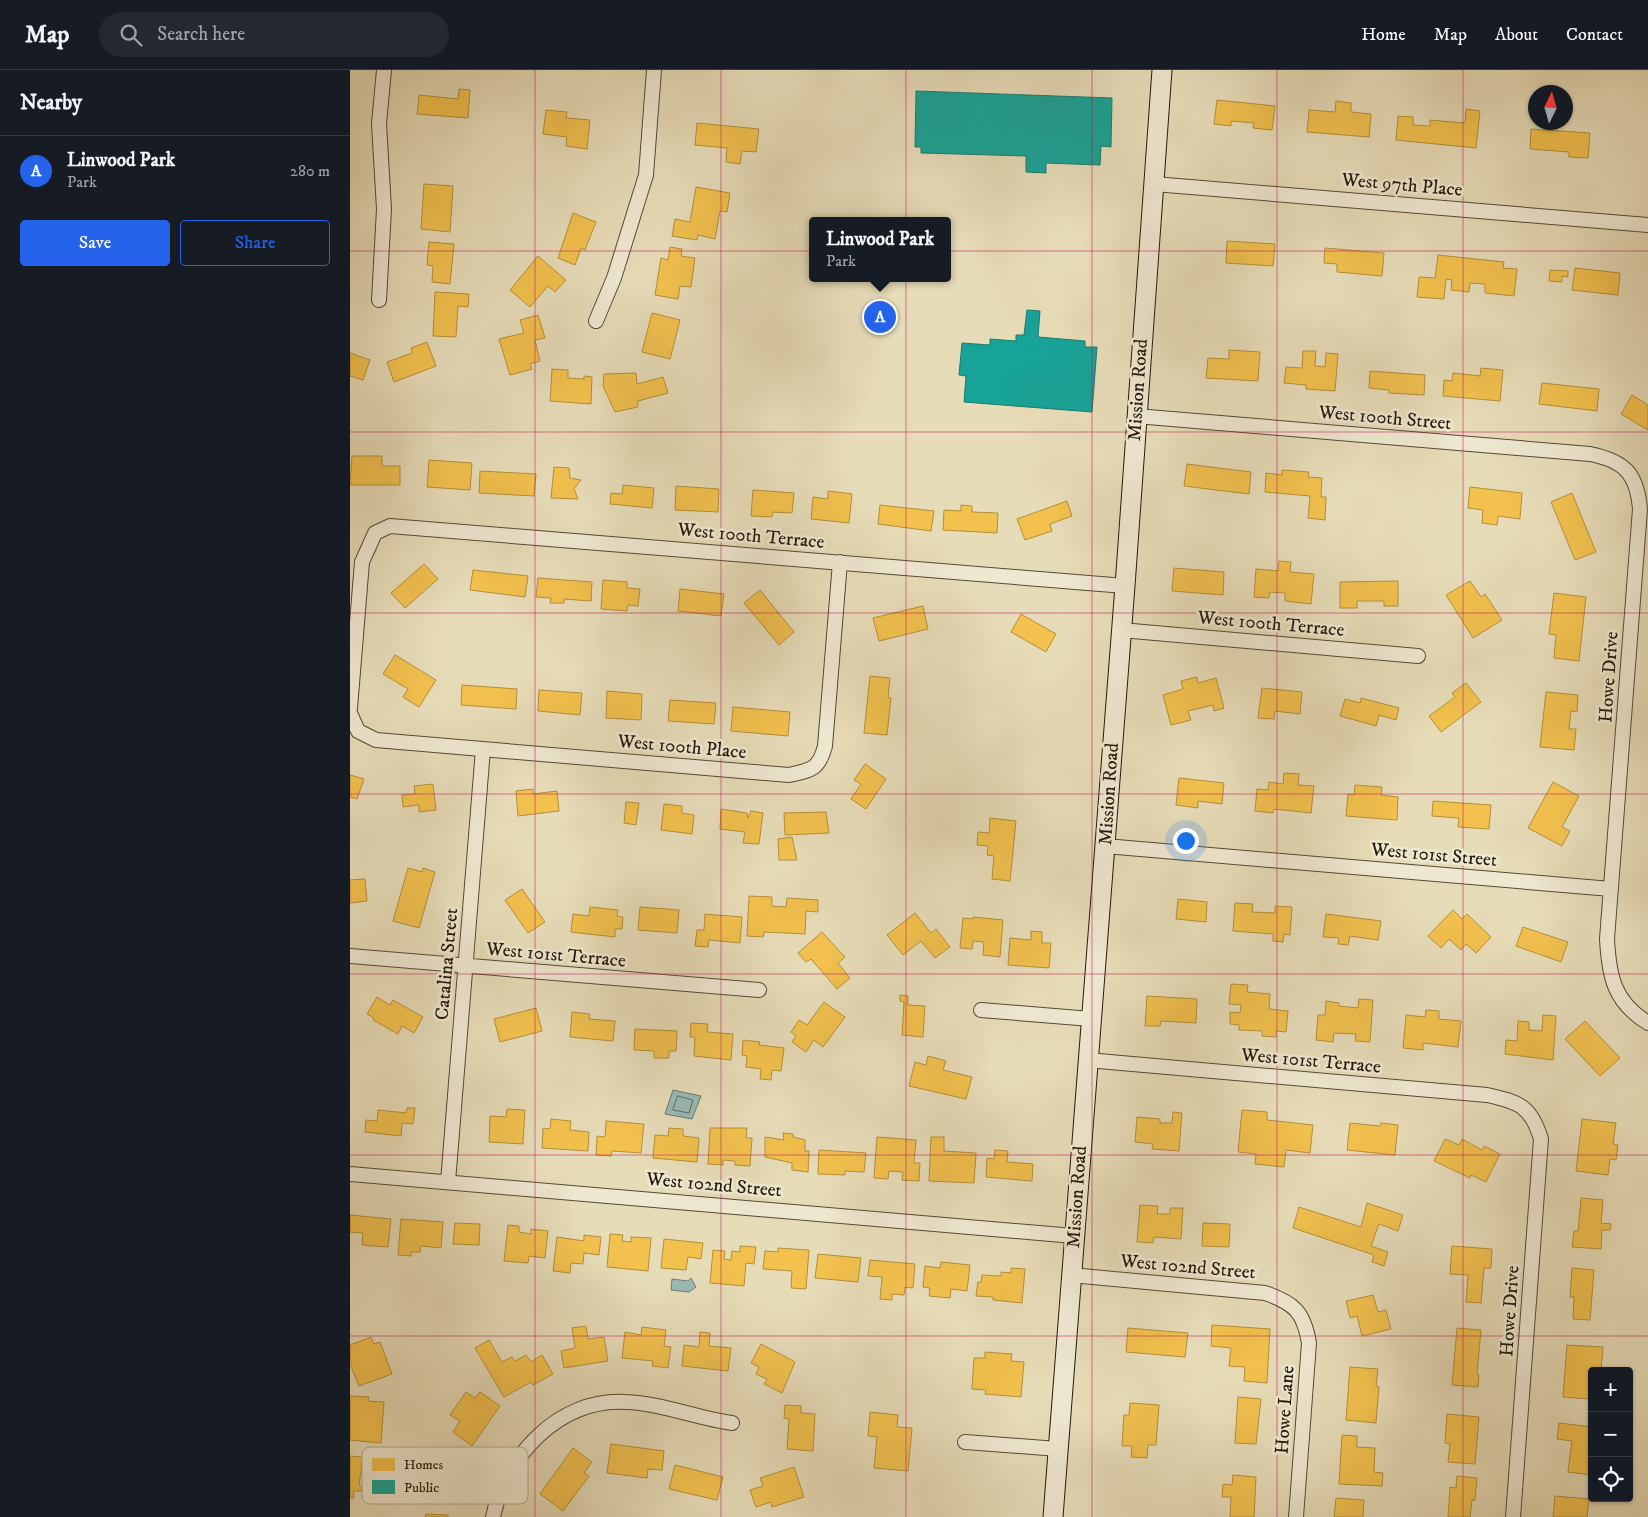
<!DOCTYPE html>
<meta charset="utf-8">
<style>
body{margin:0;font-family:"IM FELL DW Pica",serif;background:#242831;color:#f1f3f6}
.controls{position:absolute;right:15px;bottom:15px;display:grid;overflow:hidden;border-radius:5px;box-shadow:0 1px 4px #0004}
.controls button{width:45px;height:45px;display:grid;place-items:center;padding:0;border:0;border-bottom:1px solid #363941;background:#171b24;color:#f1f3f6;font:25px sans-serif}
.compass{position:absolute;left:1178px;top:15px;width:45px;height:45px;border-radius:50%;background:#171b24;box-shadow:0 1px 4px #0004;rotate:5deg}
.you{position:absolute;left:835px;top:770px;width:18px;height:18px;margin:-12px;border:4px solid #fff;border-radius:50%;background:#1a73e8;box-shadow:0 0 0 8px #1a73e833}
.badge{display:grid;place-items:center;width:32px;height:32px;border-radius:50%;background:#2563eb;color:#fff;font-size:16px;font-weight:700}
.pin{position:absolute;translate:-50% -50%;border:2px solid #fff;box-shadow:0 1px 5px #0006}
.popup{position:absolute;left:459px;top:147px;width:142px;height:65px;box-sizing:border-box;display:grid;place-content:center;border-radius:5px;background:#171b24;filter:drop-shadow(0 1px 4px #0005);font-size:16px;white-space:nowrap;color:#9ea1a6}
.popup b{font-size:19px;color:#f1f3f6}
.popup::after{content:'';position:absolute;left:50%;top:100%;margin-left:-10px;border:10px solid transparent;border-top-color:#171b24}
.list{margin:0;padding:0;list-style:none}
h2{display:flex;justify-content:space-between;align-items:center;height:65px;margin:0;padding:0 20px;font-size:21px}
h2 small{font-size:16px;font-weight:400;color:#9ea1a6}
.list li{display:grid;grid-template-columns:32px 1fr auto;gap:15px;align-items:center;box-sizing:border-box;height:70px;padding:0 20px;border-top:1px solid #363941}
.list b{display:block;font-size:19px;white-space:nowrap}
.list p{margin:0;font-size:16px;white-space:nowrap;color:#9ea1a6}
.list em{font-size:16px;font-style:normal;color:#9ea1a6}
.actions{display:flex;gap:10px;padding:15px 20px}
.actions a{flex:1;padding:11px 0;border:1px solid #2563eb;border-radius:5px;text-align:center;font-size:18px;color:#2563eb}
.actions .main{background:#2563eb;color:#fff}
.icon{flex:none;width:28px;height:28px;fill:none;stroke:currentColor;stroke-width:2;stroke-linecap:round;stroke-linejoin:round}
.map{position:relative;flex:none;width:1298px;height:1447px;overflow:hidden}
header{display:flex;align-items:center;gap:30px;box-sizing:border-box;height:70px;padding:0 25px;background:#171b24;border-bottom:1px solid #363941}
header strong{font-size:24px}
nav{display:flex;gap:28px;margin-inline-start:auto;font-size:18px}
.search{width:350px;height:45px;background:#242831;display:flex;align-items:center;gap:12px;box-sizing:border-box;padding:0 18px;border-radius:28px;color:#9ea1a6;font-size:19px}
main{display:flex}
aside{flex:1;background:#171b24}
.map>svg:first-child{display:block}
.water{fill:#98bab6;stroke:#6a7a71}
.homes{fill:#f2c14e;stroke:#b48f39}
.public{fill:#17a398;stroke:#1b7a6d}
.lines{fill:none;stroke-linecap:round;stroke-linejoin:round}
.shore{stroke:#5e6a60;stroke-width:1}
.minor-casing{stroke:#554a35;stroke-width:16}
.secondary-casing{stroke:#241909;stroke-width:21}
.minor{stroke:#efe8d1;stroke-width:14}
.secondary{stroke:#efe8d1;stroke-width:19}
.grid{fill:none;stroke:#c2185b;stroke-width:1;stroke-opacity:0.55}
.labels{text-anchor:middle;dominant-baseline:central;stroke-width:5;stroke-linejoin:round;paint-order:stroke}
.street-label{font-size:19px;fill:#241909;stroke:#efe8d1}
.key{fill:#efe8d1;stroke:#b2aa95;stroke-width:1}
.key-label{font-size:14px;fill:#241909}
</style>
<header>
<strong>Map</strong>
<div class="search"><svg class="icon" aria-label="search" viewBox="0 0 24 24"><circle cx="10" cy="10" r="6"/><path d="M15 15l6 6"/></svg>Search here</div>
<nav><a>Home</a><a>Map</a><a>About</a><a>Contact</a></nav>
</header>
<main>
<aside>
<h2>Nearby<small></small></h2>
<ul class="list">
<li><span class="badge">A</span><div><b>Linwood Park</b><p>Park</p></div><em>280 m</em></li>
</ul>
<div class="actions"><a class="main">Save</a><a>Share</a></div>
</aside>
<div class="map">
<svg width="1298" height="1447" viewBox="0 0 1298 1447">
<rect width="100%" height="100%" fill="#e7dcb8"/>
<filter id="stains"><feTurbulence type="fractalNoise" baseFrequency=".004" numOctaves="4"/><feColorMatrix values="0 0 0 0 .2 0 0 0 0 .09 0 0 0 0 .02 0 0 0 .5 -.17"/></filter>
<radialGradient id="worn" r=".72"><stop offset=".6" stop-color="#630" stop-opacity="0"/><stop offset="1" stop-color="#630" stop-opacity=".3"/></radialGradient>
<path class="water" d="M323,1020L351,1026L342,1049L315,1044Z
M341,1208L346,1217L339,1222L321,1220L322,1209L338,1211Z
M14,1415L36,1417L35,1429L14,1426Z"/>
<path class="homes" d="M109,19L120,20L118,48L67,44L69,25L108,29Z
M867,30L925,36L922,60L903,58L904,53L881,51V56L864,54Z
M986,31L1001,33V42L1021,44L1019,67L957,62L959,40L985,42Z
M1116,39L1130,41L1126,78L1046,70L1048,46L1063,47V55L1080,56V50L1115,53Z
M196,40L217,42L216,48L240,50L237,79L216,76L217,67L193,64Z
M347,53L409,59L406,82L392,81L390,94L376,92L377,78L345,75Z
M1181,59L1240,63L1238,88L1219,87V82L1180,79Z
M74,114L103,116L100,162L71,159Z
M346,117L380,123L377,142L370,141L365,169L348,165L347,170L322,166L325,149L340,152Z
M223,143L246,152L235,180L231,178L225,195L208,188Z
M877,171L925,174L923,196L876,193Z
M79,172L104,174L100,214L82,212L83,196L77,195Z
M320,177L332,179L331,186L345,188L341,217L330,216L328,229L305,225L311,188L318,190Z
M975,178L1034,183L1032,206L987,202V194L974,193Z
M1088,185L1154,192L1153,198L1167,199L1164,226L1135,223V214L1120,213L1119,222L1101,220L1102,210L1096,209L1094,229L1067,227L1069,207L1085,208Z
M188,186L216,210L205,222L198,216L180,237L160,220Z
M1225,198L1270,203L1268,225L1222,220Z
M1200,200L1218,201V207L1212,206V212L1199,211Z
M85,222L119,224L118,237L108,236L106,267L83,266Z
M302,243L330,250L320,289L292,282Z
M188,245L195,268L185,270L190,291L180,294L182,299L160,305L149,269L174,263L170,250Z
M77,272L86,296L44,312L37,292L62,283L61,278Z
M879,280L910,282L908,311L856,308L858,288L879,289Z
M953,281H966L965,296L975,297L976,283L988,284L985,321L956,319V315L934,313L936,297L952,298Z
M0,283L20,290L13,310L0,306Z
M1131,298L1153,300L1150,331L1093,326L1094,310L1102,311L1103,303L1130,306Z
M202,299L218,300V308L234,309V306L242,307L241,334L200,331Z
M1020,301L1075,305L1074,325L1039,323V320L1019,318Z
M286,303L287,314L313,307L318,323L288,331V337L265,342L253,316L254,304Z
M1192,313L1249,319L1247,341L1189,334Z
M1282,325L1298,335V360L1271,344Z
M2,386H32V396H50V415H0Z
M79,390L122,393L120,420L77,417Z
M837,394L901,402L899,424L834,416Z
M204,397L219,398L220,408L231,410L224,419L228,429L201,428Z
M932,400L959,402L958,407L972,408L971,427H976L975,450L958,448L960,426L915,422L916,403L932,405Z
M130,401L186,404L184,426L129,423Z
M273,415L304,418L302,438L260,434L261,423L272,424Z
M326,416L369,419L368,442L325,440Z
M1120,417L1172,423L1170,449L1148,446L1147,455L1132,453L1133,440L1118,438Z
M403,420L444,423L442,443L423,442L422,447L401,446Z
M478,421L502,424L499,453L461,449L463,427L478,429Z
M1222,423L1246,482L1225,490L1201,432Z
M717,431L722,446L700,454L702,461L675,470L667,449Z
M530,435L584,441L581,461L528,454Z
M611,435L622,436V442L648,443L647,463L593,460L594,440L611,441Z
M929,491L941,492L940,502L964,504L961,534L935,531V523L920,522L919,528L904,527L906,499L928,501Z
M74,494L88,509L55,538L41,523Z
M824,498L874,502L873,525L822,521Z
M123,500L178,506L175,527L120,520Z
M188,508L242,512L241,531L214,529V533H200L201,528L186,527Z
M253,510L277,512V518L290,519L288,536L278,535L277,541L251,539Z
M1048,511V536H1034V531H1007V538H990V512Z
M1120,511L1131,527L1135,524L1152,550L1123,568L1096,525Z
M330,519L374,524L371,546L328,541Z
M410,520L444,562L429,575L394,533Z
M1204,523L1236,527L1229,591L1204,588L1206,565L1199,564Z
M573,536L578,559L529,571L523,548Z
M671,544L706,564L696,582L661,562Z
M45,585L86,610L69,637L53,627L58,619L33,604Z
M520,606L540,608L538,627L541,628L537,665L514,663Z
M847,607L848,613L866,608L874,638L864,641L863,635L838,641L841,650L821,655L813,625L833,619L831,611Z
M1116,613L1131,632L1091,662L1079,646L1105,627L1102,623Z
M112,615L167,619L166,639L111,635Z
M912,618L952,622L950,644L925,641L924,649L908,648Z
M189,620L232,623L230,645L188,641Z
M257,621L292,624L291,650L256,648Z
M1196,622L1228,625L1227,642L1221,641L1219,659H1226L1224,680L1190,677Z
M1011,628L1049,638L1046,650L1029,645L1026,656L990,646L995,629L1010,633Z
M320,630L366,633L364,654L318,651Z
M383,637L440,642L438,666L381,661Z
M515,694L536,709L516,739L501,729L511,714L504,710Z
M934,703L949,704L948,715L964,716L961,743L924,739L923,743L905,741L907,719L918,720L919,712L933,714Z
M0,705L14,709L7,729L0,727Z
M829,708L874,713L872,734L848,731V738L826,735Z
M1203,712L1229,726L1212,757L1220,761L1212,776L1178,758Z
M83,714L86,740L69,742V735L53,737L52,725L65,724L64,716Z
M1005,715L1032,717L1031,725L1048,727L1047,750L996,746L998,724L1004,725Z
M183,719V724L207,721L209,741L168,746L166,721Z
M1083,731L1141,735L1139,759L1108,757L1109,748L1082,746Z
M276,732L289,733L286,755L274,753Z
M314,734L332,736V743L344,745L342,764L311,760Z
M371,739L397,743L398,748L401,741L413,743L409,774L393,773L395,762L370,759Z
M476,742L479,763L435,765L434,743Z
M640,748L666,751L660,811L642,809L644,786L637,785L638,776L627,775L628,762L639,763Z
M442,767L447,790H429L428,769Z
M58,798L72,802L73,798L85,802L69,858L43,851Z
M15,809L17,831L0,833V810Z
M172,819L195,852L178,863L155,830Z
M399,826L422,827V836L436,837L437,828L468,830V842L456,841L455,864L414,862L413,867L397,866Z
M828,829L857,832L856,852L826,849Z
M885,833L903,834L902,842L925,843V836L942,837L940,865L934,864L933,872L923,871V864L883,861Z
M240,837L268,840L267,846L273,847L272,859H265V867L221,862L223,844L239,846Z
M290,837L329,840L327,863L288,860Z
M1103,840L1112,849L1117,844L1141,867L1126,883L1116,874L1111,880L1099,869L1091,878L1078,866Z
M565,843L581,863L586,859L600,877L585,888L571,871L553,885L537,865Z
M355,844L392,847L390,873L359,870L358,877L345,876L347,860H354Z
M976,844L1031,851L1028,870L1000,866L998,875L988,874L989,868L973,867Z
M623,847L653,850L650,887L633,885L634,872L623,871L622,879L610,878L613,848L623,849Z
M1173,857L1218,872L1211,892L1166,876Z
M681,861L692,862V873H701L699,898L658,895L660,868L681,870Z
M472,862L495,887L488,893L500,908L487,919L461,889L456,892L448,883Z
M881,914L898,915L897,922L920,924L919,939L938,941L936,962L926,961V967L912,966V961L889,960V955L880,954V942L890,943L891,935L879,934Z
M550,925L558,926V935L575,936L573,967L552,965L554,932L550,931Z
M797,926L847,929L846,953L811,951L810,956H795Z
M27,927L40,935L43,930L73,947L64,963L52,956L48,964L23,950L24,948L17,944Z
M1009,929L1023,930L1020,972L1005,971L1006,964L984,963L983,972L966,970L968,945H975L976,931L989,933V936L1008,938Z
M474,932L495,947L473,977L464,970L456,982L442,972L446,966L441,962L449,950L457,955Z
M186,938L192,961L150,972L144,949Z
M1076,940L1089,941V949L1111,951L1108,977L1073,973V980L1053,978L1056,945L1075,947Z
M222,942L240,944L239,949L265,951L263,971L220,967Z
M1193,945L1206,946L1203,990L1155,984L1156,970L1167,971L1168,951L1179,952V960L1192,961Z
M1235,951L1270,988L1250,1006L1215,969Z
M341,953L358,954L357,962L383,964L381,990L344,986L345,967H340Z
M285,959L327,961L326,981H319V988H304V981L284,980Z
M393,970L410,972L409,975L434,978L431,1001L422,1000L421,1010L410,1009L411,999L396,997L397,986L392,985Z
M578,986L596,991L593,1000L622,1007L616,1029L559,1016L565,992L576,995Z
M57,1038H65L63,1054L52,1053L51,1066L15,1062L16,1050L27,1051L28,1040L56,1043Z
M157,1039L175,1040L173,1074L139,1072L140,1046L156,1047Z
M892,1040L917,1042V1050L963,1055L960,1083L936,1080L934,1097L905,1094L906,1084L888,1082Z
M823,1042L832,1043L829,1081L802,1079L803,1074L785,1072L787,1047L810,1049V1053H822Z
M201,1049L221,1051L220,1060L239,1062L238,1081L192,1078L193,1058L200,1059Z
M1232,1049L1266,1053L1263,1074L1268,1075L1266,1090L1260,1089L1258,1105L1226,1101Z
M256,1051L294,1054L291,1083L262,1081L261,1086L246,1085L247,1066L255,1067Z
M1000,1053L1030,1056L1031,1053L1048,1055L1045,1085L997,1080Z
M319,1058L333,1059V1066L349,1068L347,1092L303,1088L305,1065L318,1066Z
M360,1058H397L396,1068H402L400,1096L385,1095V1091L373,1090V1095L358,1094Z
M433,1063L443,1064V1067L455,1070V1081H459L458,1102L442,1100V1093L415,1087V1067L434,1070Z
M527,1067L566,1070L564,1093H570L569,1111L552,1110L553,1102L539,1101L538,1109L524,1108Z
M581,1067H594V1081L626,1083L624,1113L579,1111Z
M1095,1069L1109,1075L1112,1069L1132,1080L1134,1076L1150,1084L1136,1112L1121,1105L1120,1108L1084,1091Z
M469,1080L516,1083L514,1102L495,1101V1105L468,1104Z
M645,1080L658,1081L657,1092L683,1094L682,1111L636,1107L637,1088L644,1089Z
M1231,1128L1253,1130L1251,1153L1261,1154L1260,1160H1252L1251,1179L1222,1177L1224,1161H1228Z
M1017,1133L1053,1145L1048,1161L1029,1154L1021,1176L1038,1182L1034,1196L1022,1192L1024,1185L943,1158L949,1137L1011,1157Z
M790,1135L808,1136L807,1144H820V1138H833L831,1169L804,1167L803,1173L787,1172Z
M0,1145L41,1149L38,1177L12,1175L13,1163L0,1162Z
M51,1149L93,1152L91,1178L71,1176L70,1182H61V1186L48,1185Z
M105,1153L130,1154L129,1175L103,1174Z
M853,1153L880,1154L879,1177L852,1176Z
M158,1155L169,1156V1162L181,1164V1159L198,1161L195,1188L179,1186L178,1193L154,1191Z
M260,1164L273,1165L272,1171L281,1172V1167L301,1168L298,1201L257,1197Z
M234,1165L251,1167L249,1185L234,1183L233,1194L221,1193L220,1203L203,1201L207,1167L234,1171Z
M314,1169L353,1173L351,1189L338,1187L336,1200L311,1198Z
M390,1176L406,1177L404,1194L396,1193L394,1216L360,1213L363,1180L375,1181L374,1189L381,1190L382,1181L390,1182Z
M1102,1176L1142,1179L1141,1198H1134L1131,1233L1116,1232L1118,1205L1100,1204Z
M428,1178L459,1180L456,1219L441,1218L442,1201L413,1199L415,1181L428,1182Z
M468,1184L511,1188L508,1212L465,1208Z
M520,1190L565,1194L563,1218L555,1217L554,1225L542,1224V1230L530,1229L532,1207L518,1206Z
M591,1192L620,1195L617,1221L601,1219L600,1228L579,1226L580,1218L573,1217L575,1196L590,1198Z
M661,1198L675,1199L672,1233L643,1230V1227L626,1226L628,1212H631L632,1205L651,1206V1202L661,1203Z
M1222,1198L1244,1200L1240,1250L1223,1249L1224,1227H1220Z
M1023,1225L1028,1242L1036,1240L1041,1259L1012,1266L1007,1246L1000,1248L996,1231Z
M862,1255L920,1259L917,1313L894,1311L895,1297L879,1296L881,1278L861,1276Z
M236,1256L238,1269L254,1267L258,1291L214,1298L211,1281L225,1278L222,1258Z
M292,1257L316,1260L314,1276L321,1277L318,1298L302,1296L303,1291L272,1288L275,1262L291,1265Z
M778,1258L838,1263L835,1287L776,1282Z
M1107,1258L1131,1260L1127,1304L1129,1305L1128,1317L1102,1315Z
M350,1262L360,1263L359,1276L381,1278L378,1301L332,1296L334,1275L349,1277Z
M21,1267L24,1274L30,1272L42,1304L9,1316L0,1294V1275Z
M139,1270L152,1292L162,1287L165,1291L176,1285L181,1292L192,1285L203,1304L183,1315L181,1312L154,1327L125,1278Z
M411,1274L445,1292L432,1323L414,1314L417,1309L406,1304L409,1297L401,1293Z
M1217,1275L1253,1277L1251,1301H1242L1239,1329L1213,1327Z
M635,1282L662,1284L661,1291L674,1292L671,1327L635,1324L636,1320L622,1319L624,1288H635Z
M1000,1297L1028,1299L1026,1316L1029,1317L1026,1353L996,1350Z
M116,1322L125,1328L130,1322L150,1336L122,1376L103,1362L110,1351L100,1345Z
M0,1326L19,1327L18,1331L34,1332L31,1373L0,1370Z
M888,1327L911,1329L906,1374L885,1373Z
M780,1333L809,1335L806,1375H798L797,1388L781,1387L782,1376H772L774,1345H779Z
M435,1335L451,1336V1343L465,1344L463,1381L437,1379L439,1349L434,1348Z
M520,1342L548,1345L547,1357L562,1358L558,1401L524,1398L527,1367L518,1366Z
M1097,1344L1129,1347L1125,1394L1098,1392L1100,1374L1095,1373Z
M1209,1353L1242,1357V1405L1218,1402L1222,1371L1207,1369Z
M992,1365L1007,1366V1377L1025,1378L1024,1402L1033,1403L1032,1416L989,1414Z
M261,1374L314,1381L312,1400L298,1399L297,1408L257,1403Z
M223,1378L242,1392L234,1403L239,1406L213,1441L190,1424Z
M93,1383L114,1389L101,1430L80,1424Z
M0,1386L13,1387L9,1415L12,1417V1421H3L4,1428H0Z
M325,1395L373,1407L367,1430L319,1419Z
M444,1397L454,1427L422,1437L421,1432L406,1437L400,1420L413,1416L410,1408Z
M883,1405L906,1407L904,1447H880L881,1427H872L873,1414L882,1415Z
M1107,1406L1127,1408L1125,1430H1122L1120,1447H1098L1100,1417L1106,1418Z
M1205,1426L1239,1429L1237,1447H1203Z
M986,1428L1014,1430L1013,1447H984Z
M76,1444L98,1445V1447H75Z"/>
<path class="public" d="M566,21L762,28L761,77L751,76L750,95L696,93V103L676,102V86L571,83V77H565Z
M677,240L690,241L688,267L735,271V277H747L742,342L614,332L616,306L609,305L612,273L640,275V269L666,271V265H674Z"/>
<g class="lines">
<path class="shore" d="M328,1026L343,1030L339,1043L323,1040Z"/>
<defs>
<path id="minor" d="M804,114L1298,155
M29,230L34,139L29,54L34,0
M246,251L264,208L296,105L304,0
M786,346L1240,384C1275,391 1287,404 1290,439L1257,869C1259,907 1264,932 1298,953
M771,560L1068,586
M0,638L12,492L25,463L40,456L775,516
M0,643L8,661L26,670L439,705C462,700 469,699 475,676L490,492
M755,776L1261,819
M0,886L409,920
M631,940L741,949
M737,990L1137,1025C1169,1032 1181,1036 1191,1069L1163,1447
M0,1104L724,1166
M98,1112L133,679
M721,1205L915,1223C944,1233 954,1242 959,1273L946,1447
M615,1372L708,1379
M143,1447C155,1387 209,1328 275,1332C311,1333 346,1348 382,1353"/>
<path id="secondary" d="M703,1447L775,516L812,0"/>
</defs>
<use href="#minor" class="minor-casing"/>
<use href="#secondary" class="secondary-casing"/>
<use href="#minor" class="minor"/>
<use href="#secondary" class="secondary"/>
</g>
<path class="grid" d="M185,0V1447M371,0V1447M556,0V1447M742,0V1447M927,0V1447M1113,0V1447M0,181H1298M0,362H1298M0,543H1298M0,724H1298M0,904H1298M0,1085H1298M0,1266H1298"/>
<g class="labels">
<g class="street-label">
<text transform="translate(1052 115) rotate(5)">West 97th Place</text>
<text transform="translate(788 320) rotate(-86)">Mission Road</text>
<text transform="translate(1035 348) rotate(5)">West 100th Street</text>
<text transform="translate(401 466) rotate(5)">West 100th Terrace</text>
<text transform="translate(921 554) rotate(5)">West 100th Terrace</text>
<text transform="translate(1259 607) rotate(-86)">Howe Drive</text>
<text transform="translate(332 677) rotate(5)">West 100th Place</text>
<text transform="translate(759 724) rotate(-86)">Mission Road</text>
<text transform="translate(1084 785) rotate(5)">West 101st Street</text>
<text transform="translate(206 885) rotate(5)">West 101st Terrace</text>
<text transform="translate(97 894) rotate(-85)">Catalina Street</text>
<text transform="translate(961 991) rotate(5)">West 101st Terrace</text>
<text transform="translate(364 1115) rotate(5)">West 102nd Street</text>
<text transform="translate(727 1127) rotate(-86)">Mission Road</text>
<text transform="translate(838 1197) rotate(5)">West 102nd Street</text>
<text transform="translate(1160 1241) rotate(-86)">Howe Drive</text>
<text transform="translate(935 1340) rotate(-86)">Howe Lane</text>
</g>
</g>
<rect x="12" y="1377" width="166" height="57" rx="8" class="key"/>
<rect x="22" y="1388" width="23" height="13" fill="#f2c14e"/>
<rect x="22" y="1410" width="23" height="14" fill="#17a398"/>
<g class="key-label">
<text x="54" y="1399">Homes</text>
<text x="54" y="1422">Public</text>
</g>
<rect width="100%" height="100%" filter="url(#stains)"/>
<rect width="100%" height="100%" fill="url(#worn)"/>
</svg>
<div class="controls">
<button>+</button>
<button>−</button>
<button><svg class="icon" aria-label="locate" viewBox="0 0 24 24"><circle cx="12" cy="12" r="6"/><path d="M12 2v4M12 18v4M2 12h4M18 12h4"/></svg></button>
</div>
<svg class="compass" viewBox="-18 -18 36 36"><path d="M0-13l5 13h-10z" fill="#e53935"/><path d="M0 13l5-13h-10z" fill="#9ea1a6"/></svg>
<div class="you"></div>
<div class="pin badge" style="left:530px;top:247px">A</div>
<div class="popup"><b>Linwood Park</b>Park</div>
</div>
</main>
